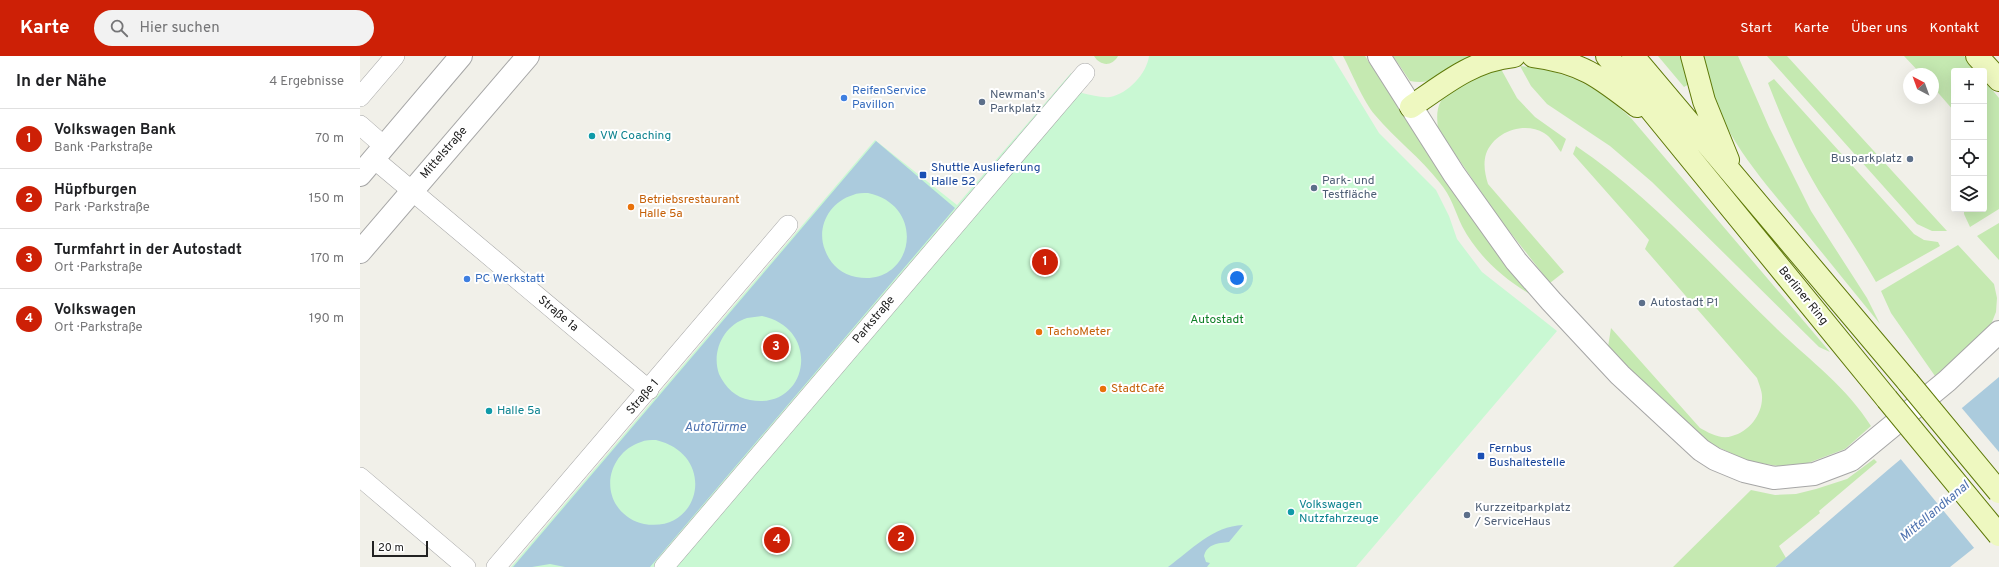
<!DOCTYPE html>
<html lang="de">
<meta charset="utf-8">
<style>
body{margin:0;font-family:Overpass,sans-serif;background:#f2f2f2;color:#202124}
.controls{position:absolute;right:12px;top:12px;display:grid;overflow:hidden;border-radius:4px;box-shadow:0 4px 16px #0002}
.controls button{width:36px;height:36px;display:grid;place-items:center;padding:0;border:0;border-bottom:1px solid #e0e0e0;background:#fff;color:#202124;font:20px sans-serif}
.compass{position:absolute;left:1543px;top:12px;width:36px;height:36px;border-radius:50%;background:#fff;box-shadow:0 4px 16px #0002;rotate:319deg}
.scale{position:absolute;left:12px;bottom:10px;width:56px;box-sizing:border-box;padding-left:4px;border:2px solid #222;border-top:0;font-size:11px;line-height:14px;white-space:nowrap;color:#222;-webkit-text-stroke:3px #fff;paint-order:stroke}
.you{position:absolute;left:877px;top:222px;width:14px;height:14px;margin:-10px;border:3px solid #fff;border-radius:50%;background:#1a73e8;box-shadow:0 0 0 6px #1a73e833}
.badge{display:grid;place-items:center;width:26px;height:26px;border-radius:50%;background:#cd2006;color:#fff;font-size:13px;font-weight:700}
.pin{position:absolute;translate:-50% -50%;border:2px solid #fff;box-shadow:0 1px 4px #0006}
.list{margin:0;padding:0;list-style:none}
h2{display:flex;justify-content:space-between;align-items:center;height:52px;margin:0;padding:0 16px;font-size:17px}
h2 small{font-size:13px;font-weight:400;color:#757577}
.list li{display:grid;grid-template-columns:26px 1fr auto;gap:12px;align-items:center;box-sizing:border-box;height:60px;padding:0 16px;border-top:1px solid #e0e0e0}
.list b{display:block;font-size:15px;white-space:nowrap}
.list p{margin:0;font-size:13px;white-space:nowrap;color:#757577}
.list em{font-size:13px;font-style:normal;color:#757577}
.icon{flex:none;width:22px;height:22px;fill:none;stroke:currentColor;stroke-width:2;stroke-linecap:round;stroke-linejoin:round}
.map{position:relative;flex:none;width:1639px;height:511px;overflow:hidden}
header{display:flex;align-items:center;gap:24px;box-sizing:border-box;height:56px;padding:0 20px;background:#cd2006;color:#fff}
header strong{font-size:19px}
nav{display:flex;gap:22px;margin-inline-start:auto;font-size:14px}
.search{width:280px;height:36px;background:#f2f2f2;display:flex;align-items:center;gap:10px;box-sizing:border-box;padding:0 14px;border-radius:22px;color:#757577;font-size:15px}
main{display:flex}
aside{flex:1;background:#fff}
.map>svg:first-child{display:block}
.grass{fill:#c5e9b1}
.park{fill:#c9f8d3}
.water{fill:#abcbdd;fill-rule:evenodd}
.pier{fill:#f1f0e9}
.lines{fill:none;stroke-linecap:round;stroke-linejoin:round}
.minor-casing{stroke:#a6a6a6;stroke-width:20}
.tertiary-casing{stroke:#a6a6a6;stroke-width:24}
.secondary-casing{stroke:#5e7908;stroke-width:24}
.minor{stroke:#fff;stroke-width:19}
.tertiary{stroke:#fff;stroke-width:22}
.secondary{stroke:#eef8c0;stroke-width:22}
.secondary-bridge-casing{stroke:#5e7908;stroke-width:24;stroke-linecap:butt}
.secondary-bridge{stroke:#eef8c0;stroke-width:22}
.shop-dot{fill:#3f7fe0;stroke:#fff;stroke-width:1.5}
.service-dot{fill:#5c6f8a;stroke:#fff;stroke-width:1.5}
.culture-dot{fill:#0f9aa8;stroke:#fff;stroke-width:1.5}
.transit-dot{fill:#1a4fb4;stroke:#fff;stroke-width:1.5}
.food-dot{fill:#e8710a;stroke:#fff;stroke-width:1.5}
.labels{text-anchor:middle;dominant-baseline:central;stroke-width:4;stroke-linejoin:round;paint-order:stroke}
.shop-label{font-size:12px;fill:#366cbe;stroke:#fff;text-anchor:start}
.service-label{font-size:12px;fill:#4e5e75;stroke:#fff;text-anchor:start}
.culture-label{font-size:12px;fill:#0d838f;stroke:#fff;text-anchor:start}
.street-label{font-size:12px;fill:#222;stroke:#fff}
.transit-label{font-size:12px;fill:#164399;stroke:#fff;text-anchor:start}
.food-label{font-size:12px;fill:#c56008;stroke:#fff;text-anchor:start}
.park-label{font-size:12px;fill:#0f8027;stroke:#fff}
.water-label{font-size:13px;font-style:italic;fill:#4f73b0;stroke:#fff}
</style>
<header>
<strong>Karte</strong>
<div class="search"><svg class="icon" aria-label="search" viewBox="0 0 24 24"><circle cx="10" cy="10" r="6"/><path d="M15 15l6 6"/></svg>Hier suchen</div>
<nav><a>Start</a><a>Karte</a><a>Über uns</a><a>Kontakt</a></nav>
</header>
<main>
<aside>
<h2>In der Nähe<small>4 Ergebnisse</small></h2>
<ul class="list">
<li><span class="badge">1</span><div><b>Volkswagen Bank</b><p>Bank · Parkstraße</p></div><em>70 m</em></li>
<li><span class="badge">2</span><div><b>Hüpfburgen</b><p>Park · Parkstraße</p></div><em>150 m</em></li>
<li><span class="badge">3</span><div><b>Turmfahrt in der Autostadt</b><p>Ort · Parkstraße</p></div><em>170 m</em></li>
<li><span class="badge">4</span><div><b>Volkswagen</b><p>Ort · Parkstraße</p></div><em>190 m</em></li>
</ul>
</aside>
<div class="map">
<svg width="1639" height="511" viewBox="0 0 1639 511">
<rect width="100%" height="100%" fill="#f1f0e9"/>
<path class="grass" d="M734,0H758C752,11 740,10 734,0Z
M983,0H1005L1087,126L1175,241C1145,224 1119,202 1102,170C1095,155 1091,140 1080,127C1061,102 1035,83 1015,59C1003,45 992,17 983,0Z
M1033,0H1111C1087,10 1079,31 1050,25Z
M1298,0H1322L1329,28L1324,31Z
M1344,0H1378L1409,71L1451,155L1507,242L1520,268C1492,234 1465,200 1437,166C1396,116 1351,67 1344,0Z
M1407,0H1427L1587,175H1572L1557,168Z
M1544,0H1604L1617,15H1594V55L1573,31V18H1561Z
M1160,10C1207,15 1236,29 1271,62L1470,296L1459,291L1292,126L1250,90L1187,48L1171,30Z
M1141,13L1157,42L1175,61L1206,83L1201,96C1196,90 1191,81 1184,77C1165,65 1134,75 1126,98C1123,108 1125,118 1128,128L1204,216L1190,227L1139,162L1078,73C1077,64 1076,53 1081,45C1094,26 1120,19 1141,13Z
M1414,23L1554,178L1564,184L1578,186L1580,190L1516,226C1500,198 1483,173 1466,146C1442,109 1424,68 1408,27Z
M1624,24L1639,42V153L1610,171L1604,158V153H1624Z
M1216,90C1288,138 1352,210 1415,271C1448,303 1486,330 1511,370L1485,393L1448,407L1418,410L1388,405L1347,386L1305,348L1248,291L1251,272L1340,372C1349,377 1361,384 1372,380C1389,376 1403,358 1402,340C1402,335 1399,328 1397,322L1285,193L1289,184L1213,98Z
M1639,167V204L1617,180Z
M1598,189L1634,228L1637,242L1636,256L1630,271L1575,320L1531,257L1521,235Z
M1514,403L1517,406L1459,455L1460,457L1419,490L1426,502L1415,511H1313L1391,434L1415,439L1436,438L1456,433L1487,423Z"/>
<path class="park" d="M789,0H972L1019,77L1076,134L1089,160L1097,183L1122,216L1197,275L996,511H151L515,84L597,149L711,17L722,37C732,39 741,42 750,41C768,38 787,17 789,0Z"/>
<path class="water" d="M516,85L595,152L290,511H205L190,508L172,511H153ZM508,137C569,150 553,232 496,221C481,218 470,208 465,194C456,172 469,146 493,139C497,137 503,137 508,137ZM402,260C463,273 448,355 390,344C376,342 365,331 359,318C351,295 364,269 387,262C392,261 397,261 402,260ZM296,384C358,399 341,478 284,468C273,466 263,459 257,450C241,426 255,394 281,386C285,384 291,384 296,384Z
M1639,321V472L1590,511H1415L1529,413Z
M883,469L869,486C858,487 847,488 844,500L846,506L850,507L847,511H808C831,494 853,470 883,469Z"/>
<path class="pier" d="M1600,350L1639,396V474L1615,493L1539,401Z"/>
<g class="lines">
<defs>
<path id="minor" d="M0,41L35,0
M0,69L25,91
M14,103L289,334
M0,421L106,511
M136,511L428,169
M304,511L725,17"/>
<path id="tertiary" d="M1019,0L1094,118L1156,205L1191,245L1260,319L1341,394L1355,403L1384,415L1414,422L1454,418L1491,404L1587,325L1639,276
M0,119L101,0
M0,196L168,0"/>
<path id="secondary" d="M1173,0C1221,6 1240,21 1277,50
M1247,0L1527,343
M1273,0L1548,326
M1332,0L1344,45L1368,104
M1617,0L1639,24
M1051,51C1084,28 1113,4 1154,0"/>
</defs>
<use href="#minor" class="minor-casing"/>
<use href="#tertiary" class="tertiary-casing"/>
<use href="#secondary" class="secondary-casing"/>
<use href="#minor" class="minor"/>
<use href="#tertiary" class="tertiary"/>
<use href="#secondary" class="secondary"/>
<defs>
<path id="secondary-bridge" d="M1548,326L1639,436
M1527,343L1639,479"/>
</defs>
<use href="#secondary-bridge" class="secondary-bridge-casing"/>
<use href="#secondary-bridge" class="secondary-bridge"/>
</g>
<g class="shop-dot">
<circle cx="484" cy="42" r="4"/>
<circle cx="107" cy="223" r="4"/>
</g>
<g class="service-dot">
<circle cx="622" cy="46" r="4"/>
<circle cx="1550" cy="103" r="4"/>
<circle cx="954" cy="132" r="4"/>
<circle cx="1282" cy="247" r="4"/>
<circle cx="1107" cy="459" r="4"/>
</g>
<g class="culture-dot">
<circle cx="232" cy="80" r="4"/>
<circle cx="129" cy="355" r="4"/>
<circle cx="931" cy="456" r="4"/>
</g>
<g class="transit-dot">
<rect x="559" y="115" width="8" height="8" rx="2"/>
<rect x="1117" y="396" width="8" height="8" rx="2"/>
</g>
<g class="food-dot">
<circle cx="271" cy="151" r="4"/>
<circle cx="679" cy="276" r="4"/>
<circle cx="743" cy="333" r="4"/>
</g>
<g class="labels">
<g class="shop-label">
<text x="492" y="35">ReifenService<tspan x="492" dy="14">Pavillon</tspan></text>
<text x="115" y="223">PC Werkstatt</text>
</g>
<g class="service-label">
<text x="630" y="39">Newman's<tspan x="630" dy="14">Parkplatz</tspan></text>
<text x="1542" y="103" text-anchor="end">Busparkplatz</text>
<text x="962" y="125">Park- und<tspan x="962" dy="14">Testfläche</tspan></text>
<text x="1290" y="247">Autostadt P1</text>
<text x="1115" y="452">Kurzzeitparkplatz<tspan x="1115" dy="14">/ ServiceHaus</tspan></text>
</g>
<g class="culture-label">
<text x="240" y="80">VW Coaching</text>
<text x="137" y="355">Halle 5a</text>
<text x="939" y="449">Volkswagen<tspan x="939" dy="14">Nutzfahrzeuge</tspan></text>
</g>
<g class="street-label">
<text transform="translate(84 97) rotate(-49)">Mittelstraße</text>
<text transform="translate(1443 240) rotate(51)">Berliner Ring</text>
<text transform="translate(198 258) rotate(40)">Straße 1a</text>
<text transform="translate(514 264) rotate(-50)">Parkstraße</text>
<text transform="translate(283 341) rotate(-49)">Straße 1</text>
</g>
<g class="transit-label">
<text x="571" y="112">Shuttle Auslieferung<tspan x="571" dy="14">Halle 52</tspan></text>
<text x="1129" y="393">Fernbus<tspan x="1129" dy="14">Bushaltestelle</tspan></text>
</g>
<g class="food-label">
<text x="279" y="144">Betriebsrestaurant<tspan x="279" dy="14">Halle 5a</tspan></text>
<text x="687" y="276">TachoMeter</text>
<text x="751" y="333">StadtCafé</text>
</g>
<g class="park-label">
<text x="857" y="264">Autostadt</text>
</g>
<g class="water-label">
<text x="355" y="372">AutoTürme</text>
<text transform="translate(1575 456) rotate(-40)">Mittellandkanal</text>
</g>
</g>
</svg>
<div class="controls">
<button>+</button>
<button>−</button>
<button><svg class="icon" aria-label="locate" viewBox="0 0 24 24"><circle cx="12" cy="12" r="6"/><path d="M12 2v4M12 18v4M2 12h4M18 12h4"/></svg></button>
<button><svg class="icon" aria-label="layers" viewBox="0 0 24 24"><path d="M12 4l9 5-9 5-9-5zM3 14l9 5 9-5"/></svg></button>
</div>
<svg class="compass" viewBox="-18 -18 36 36"><path d="M0-13l5 13h-10z" fill="#e53935"/><path d="M0 13l5-13h-10z" fill="#757577"/></svg>
<div class="scale">20 m</div>
<div class="you"></div>
<div class="pin badge" style="left:685px;top:206px">1</div>
<div class="pin badge" style="left:541px;top:482px">2</div>
<div class="pin badge" style="left:416px;top:291px">3</div>
<div class="pin badge" style="left:417px;top:484px">4</div>
</div>
</main>
